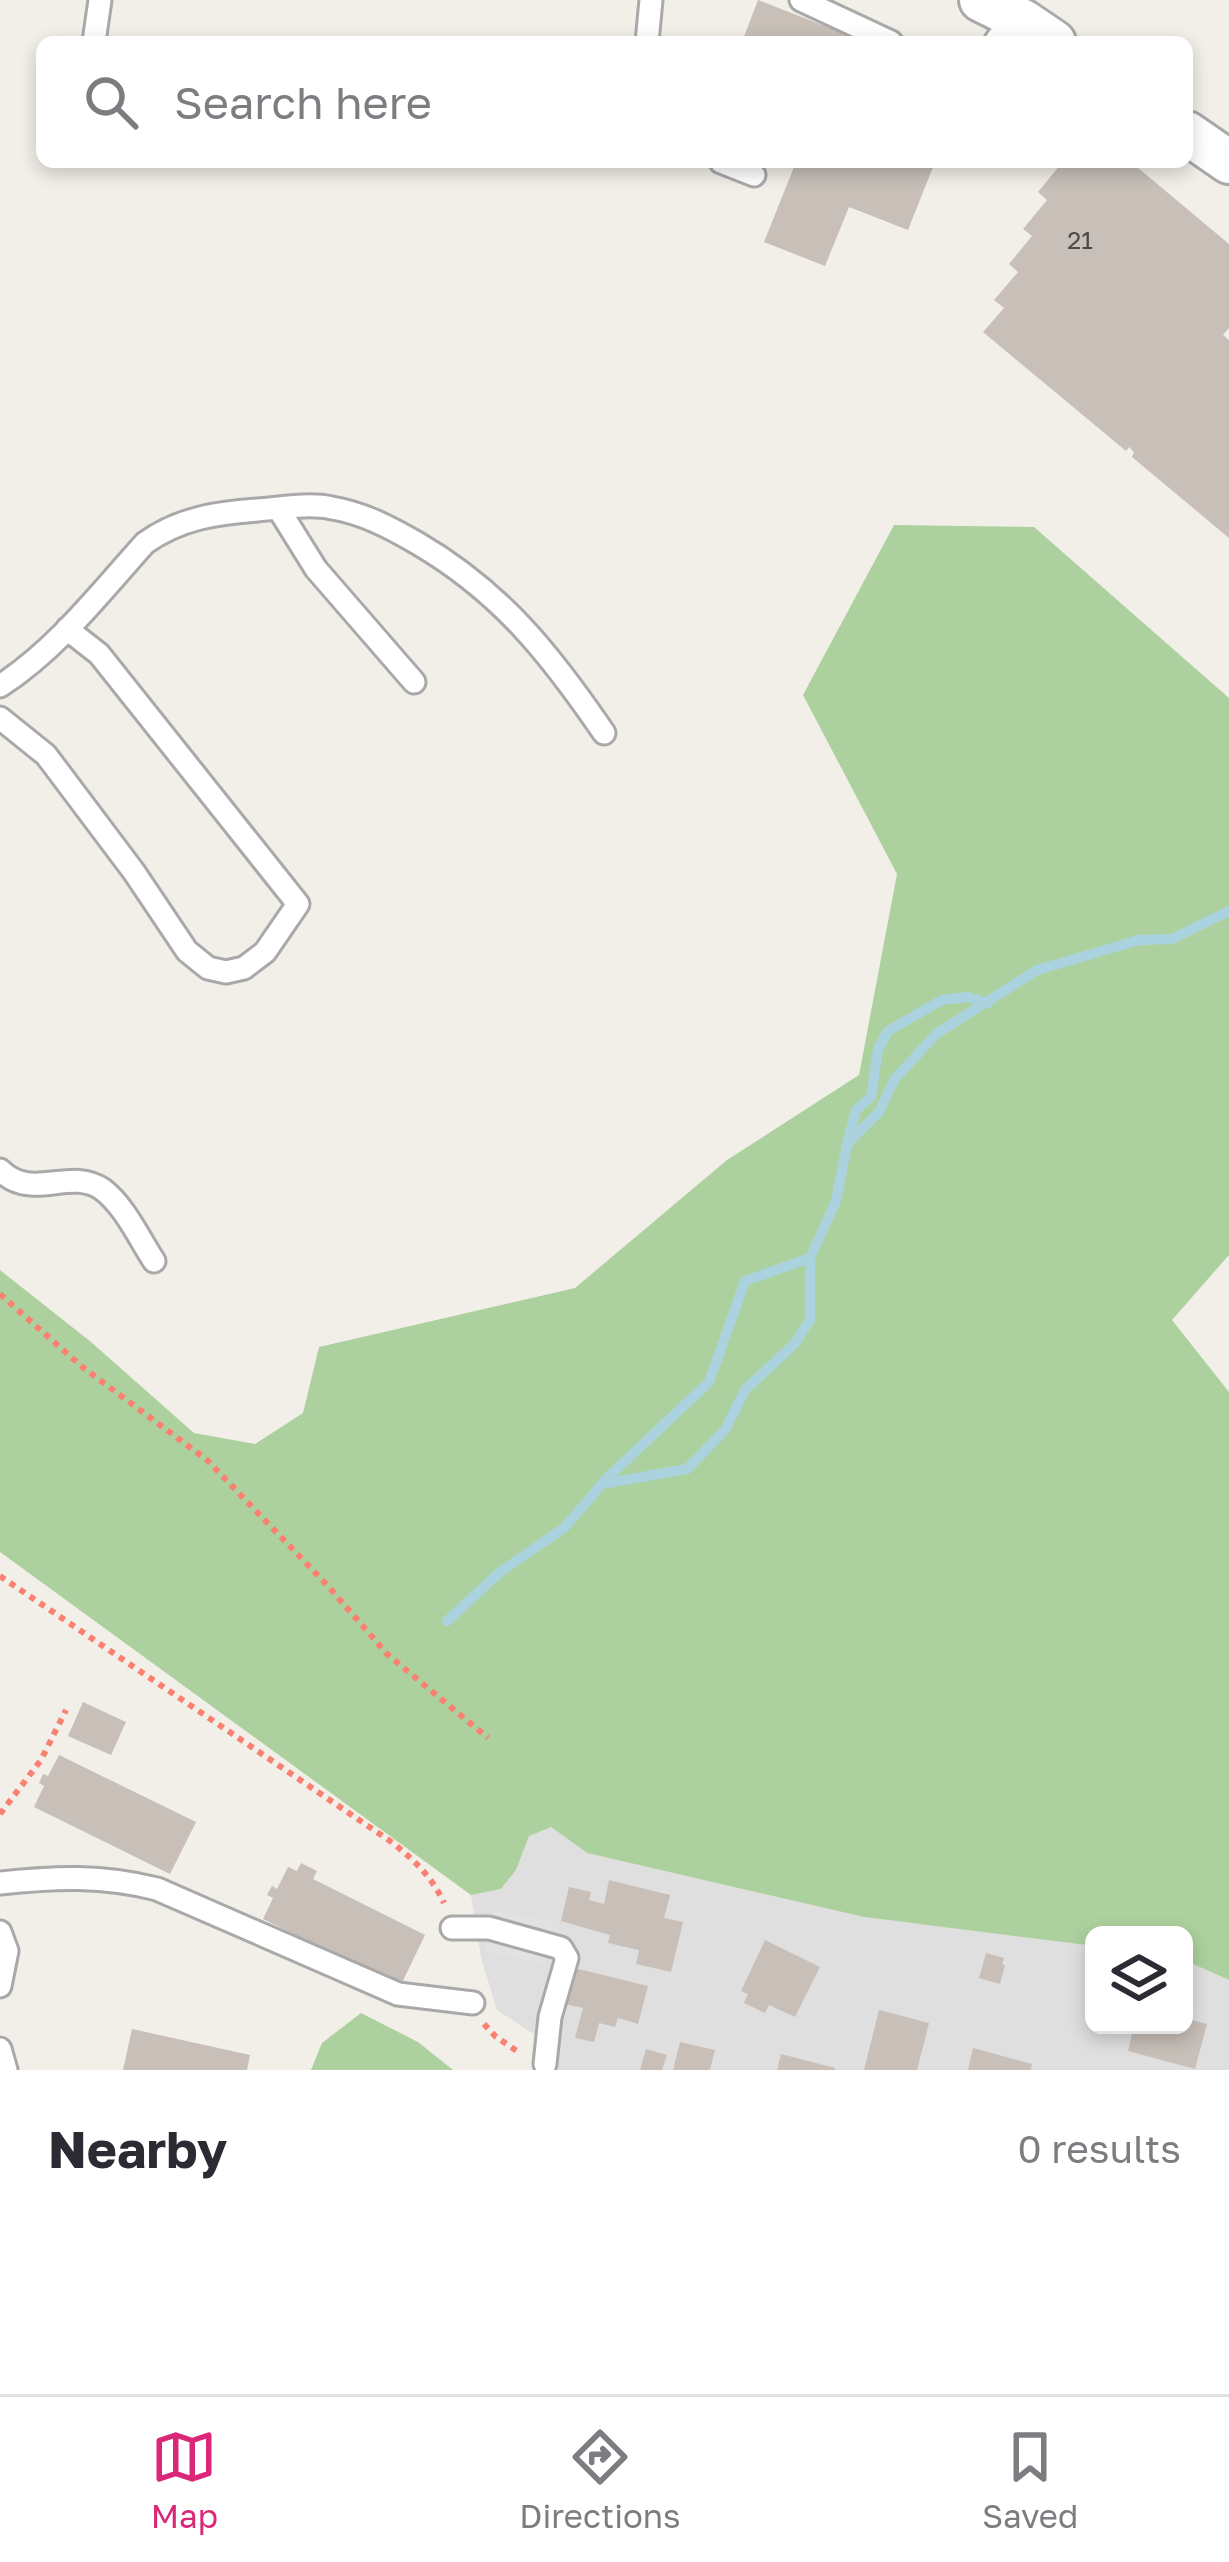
<!DOCTYPE html>
<style>
body{margin:0;font-family:"Golos Text",sans-serif;background:#f2f2f3;color:#2b2b33}
.controls{position:absolute;right:36px;bottom:36px;display:grid;overflow:hidden;border-radius:18px;box-shadow:0 6px 18px #0003}
.controls button{width:108px;height:108px;display:grid;place-items:center;padding:0;border:0;border-bottom:3px solid #e1e1e2;background:#fff;color:#2b2b33;font:60px sans-serif}
.list{margin:0;padding:0;list-style:none}
h2{display:flex;justify-content:space-between;align-items:center;height:156px;margin:0;padding:0 48px;font-size:51px}
h2 small{font-size:39px;font-weight:400;color:#7c7c81}
.icon{flex:none;width:66px;height:66px;fill:none;stroke:currentColor;stroke-width:2;stroke-linecap:round;stroke-linejoin:round}
.map{position:relative;flex:none;width:1229px;height:2070px;overflow:hidden}
.search{position:absolute;background:#fff;box-shadow:0 6px 18px #0003;left:36px;right:36px;top:36px;height:132px;display:flex;align-items:center;gap:30px;box-sizing:border-box;padding:0 42px;border-radius:18px;color:#7c7c81;font-size:45px}
.sheet{height:324px;background:#fff}
nav{display:flex;justify-content:space-around;align-items:center;box-sizing:border-box;height:168px;border-top:3px solid #e1e1e2;background:#fff;font-size:33px;color:#7c7c81}
nav a{display:grid;justify-items:center;gap:6px}
nav .on{color:#db2777}
.map>svg:first-child{display:block}
.residential{fill:#e0dfdf}
.forest{fill:#add19e}
.parking{fill:#e2e2e2}
.lines{fill:none;stroke-linecap:round;stroke-linejoin:round}
.stream{stroke:#aad3df;stroke-width:10}
.building{fill:#c7bfb8}
.lane-casing{stroke:#a9a9a9;stroke-width:27}
.street-casing{stroke:#a9a9a9;stroke-width:48}
.path{stroke:#fa8072;stroke-width:6;stroke-dasharray:6 6;stroke-linecap:butt}
.lane{stroke:#fff;stroke-width:21}
.street{stroke:#fff;stroke-width:42}
.labels{text-anchor:middle;dominant-baseline:central;stroke-width:10;stroke-linejoin:round;paint-order:stroke}
.number-label{font-size:24px;fill:#4b4948}
</style>
<div class="map">
<svg width="1229" height="2070" viewBox="0 0 1229 2070">
<rect width="100%" height="100%" fill="#f2efe9"/>
<path class="residential" d="M551,1827L587,1853L864,1917L1094,1946V2025H1184V1960L1229,1980V2070H533L534,2034L497,2010L481,1958L471,1895L501,1889L516,1870L529,1835Z"/>
<path class="forest" d="M894,525L1034,527L1229,698V1255L1172,1320L1229,1392V1980L1184,1960V1935H1094V1946L864,1917L587,1853L551,1827L529,1836L516,1870L501,1889L471,1895L0,1552V1270L91,1342L194,1433L255,1444L303,1413L319,1347L575,1288L727,1160L859,1075L897,874L803,695Z
M361,2013L418,2042L453,2070H311L322,2043Z"/>
<path class="parking" d="M493,1910L554,1922L545,1964L485,1951Z"/>
<g class="lines">
<path class="stream" d="M848,1141L856,1110L871,1097L878,1049L888,1031L942,1000L968,997L988,1003
M604,1481L709,1382L745,1281L810,1258
M447,1621L500,1572L564,1528L602,1484L687,1469L725,1430L745,1390L795,1343L810,1320V1258L836,1201L847,1144L879,1112L894,1080L936,1034L1037,970L1139,940L1172,939L1229,911"/>
</g>
<path class="building" d="M758,0L848,35L846,42H742Z
M796,162H935L908,230L849,207L825,266L764,242Z
M1058,162H1131L1229,244V328L1223,335L1229,340V538L1132,457L1134,452L1129,447L1126,451L983,332L1004,308L994,300L1018,272L1009,264L1032,236L1023,229L1047,200L1038,192L1061,164Z
M83,1702L126,1722L111,1755L68,1736Z
M59,1755L196,1822L170,1874L34,1807L44,1786L39,1783L43,1774L48,1776Z
M301,1863L317,1871L313,1879L425,1935L400,1987L263,1919L273,1898L267,1895L272,1886L277,1889L288,1867L297,1871Z
M609,1880L670,1895L664,1918L683,1922L671,1972L636,1964L639,1950L608,1943L610,1935L561,1921L569,1887L591,1892L589,1900L604,1904Z
M765,1940L820,1967L795,2017L769,2005L765,2013L744,2003L748,1994L741,1991Z
M986,1953L1004,1958L1002,1964L1005,1965L1000,1984L979,1978Z
M570,1967L648,1986L638,2024L618,2018L615,2027L599,2023L594,2042L575,2038L583,2008L561,2003Z
M879,2010L929,2023L917,2070H864Z
M1184,2018L1207,2024L1195,2069L1128,2051L1134,2025H1184Z
M132,2029L250,2055L247,2070H123Z
M680,2042L715,2050L710,2070H673Z
M973,2048L1032,2064L1031,2070H968Z
M646,2049L667,2055L662,2070H640Z
M781,2054L835,2068V2070H777Z"/>
<g class="lines">
<defs>
<path id="lane" d="M801,0L891,42
M94,42L100,0
M647,42L651,0
M995,42L1014,16
M721,162L754,175
M278,508L316,569L414,682
M0,686C57,649 100,593 145,543C180,518 217,513 258,510C282,508 309,503 332,508C363,513 391,528 417,543C501,592 550,654 604,733
M0,718L46,755L134,872L187,951L208,968L226,972L244,968L265,952L298,904L99,654L67,629
M0,1170C32,1202 69,1167 102,1189C124,1205 139,1238 154,1261
M0,1883C56,1877 102,1875 157,1889L398,1994L473,2003
M452,1928H489L561,1948L567,1958L550,2017L545,2064
M0,1932L7,1951L0,1986
M0,2049L6,2070"/>
<path id="street" d="M981,0L1023,21L1054,42
M1187,133L1229,162"/>
</defs>
<use href="#lane" class="lane-casing"/>
<use href="#street" class="street-casing"/>
<path class="path" d="M0,1294L81,1366L207,1460L328,1586L387,1654L488,1738
M0,1576L393,1843C415,1861 432,1877 444,1903
M0,1814L41,1760L66,1710
M484,2024L496,2037L520,2053"/>
<use href="#lane" class="lane"/>
<use href="#street" class="street"/>
</g>
<g class="labels">
<g class="number-label">
<text x="1080" y="239">21</text>
</g>
</g>
</svg>
<div class="controls">
<button><svg class="icon" aria-label="layers" viewBox="0 0 24 24"><path d="M12 4l9 5-9 5-9-5zM3 14l9 5 9-5"/></svg></button>
</div>
<div class="search"><svg class="icon" aria-label="search" viewBox="0 0 24 24"><circle cx="10" cy="10" r="6"/><path d="M15 15l6 6"/></svg>Search here</div>
</div>
<section class="sheet">
<h2>Nearby<small>0 results</small></h2>
<ul class="list">
</ul>
</section>
<nav>
<a class="on"><svg class="icon" aria-label="map" viewBox="0 0 24 24"><path d="M3 6l6-2 6 2 6-2v14l-6 2-6-2-6 2zM9 4v14M15 6v14"/></svg>Map</a>
<a><svg class="icon" aria-label="directions" viewBox="0 0 24 24"><path d="M12 3l9 9-9 9-9-9zM9 14v-3h6M13 9l2 2-2 2"/></svg>Directions</a>
<a><svg class="icon" aria-label="saved" viewBox="0 0 24 24"><path d="M7 4h10v16l-5-4-5 4z"/></svg>Saved</a>
</nav>
